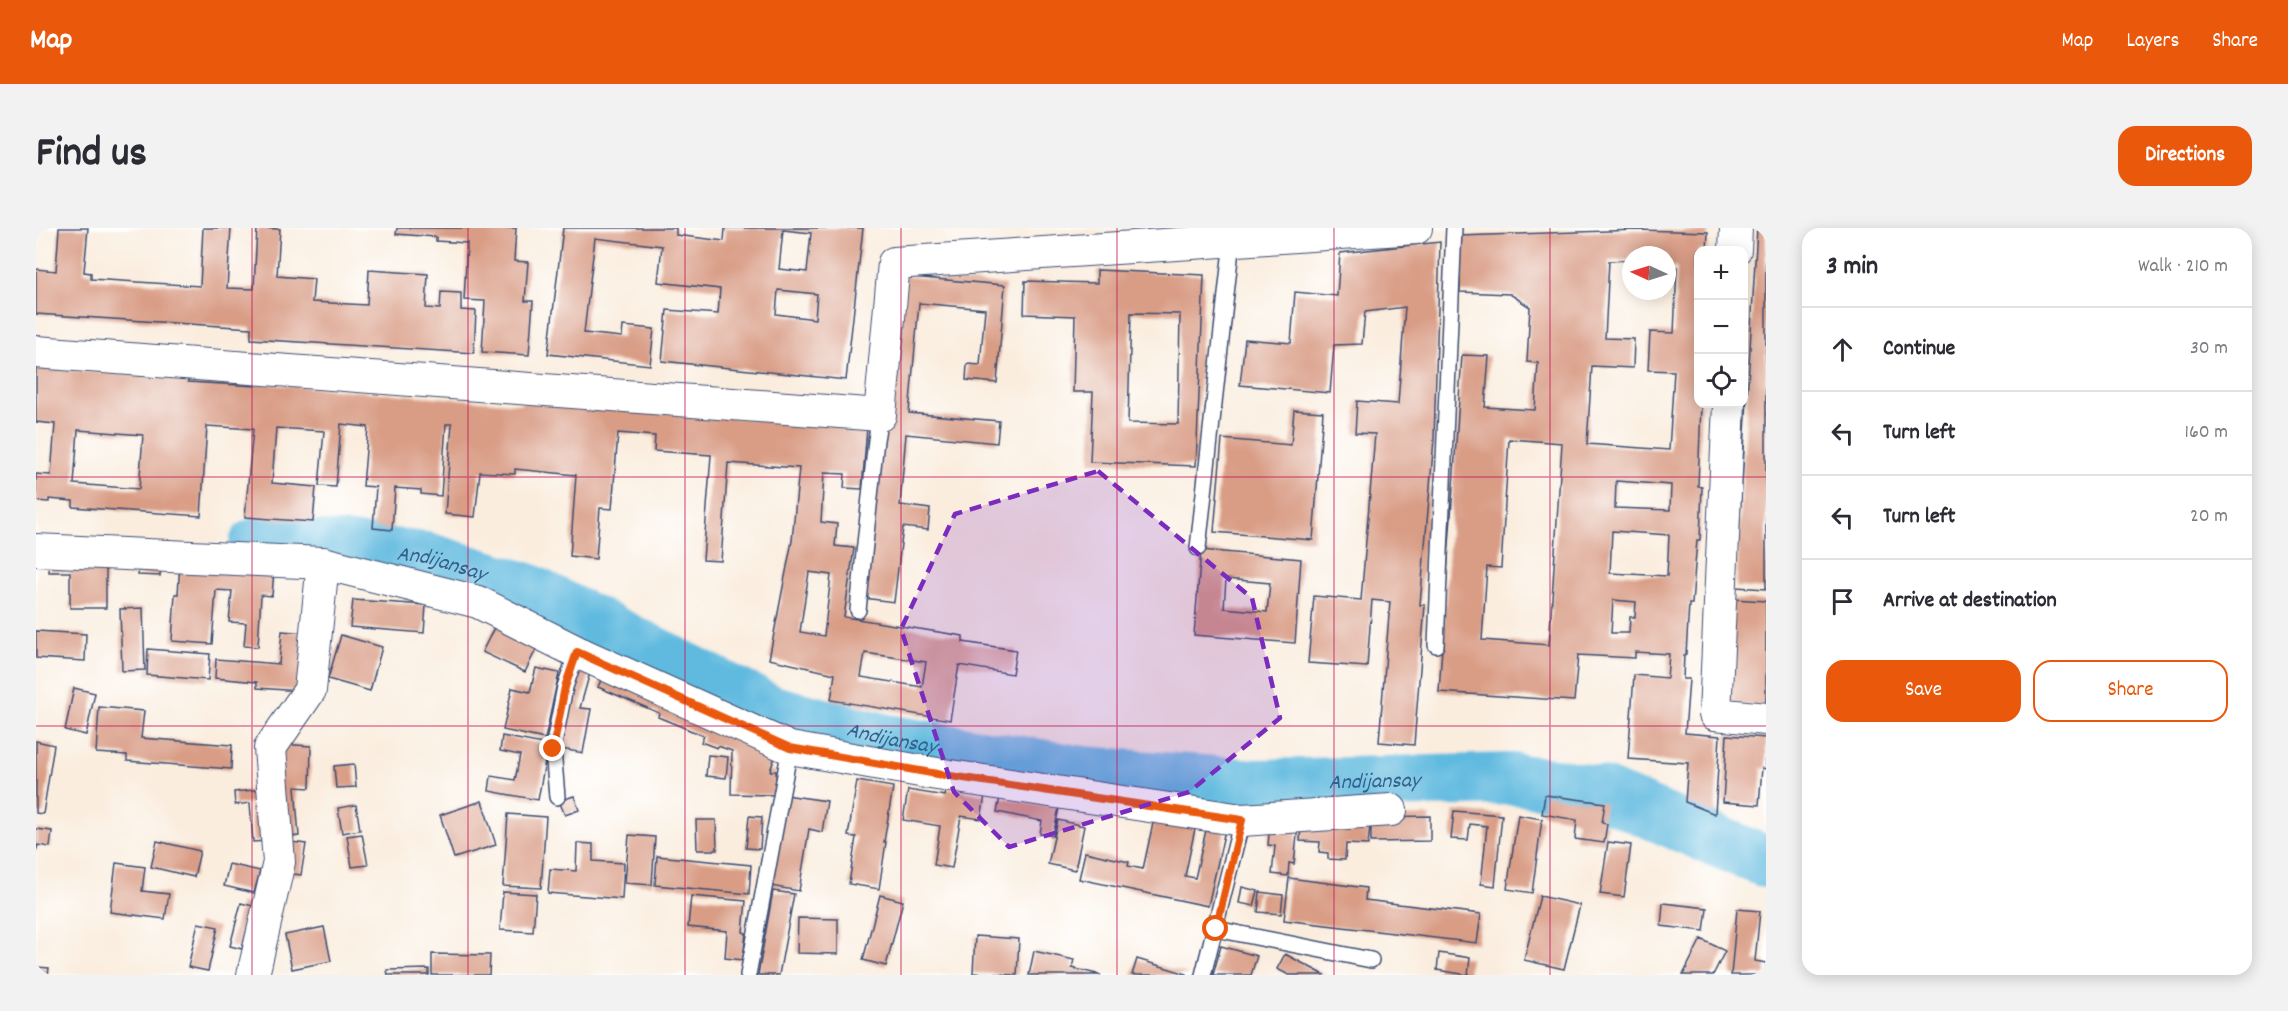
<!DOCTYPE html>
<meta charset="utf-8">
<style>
body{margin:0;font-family:Dekko,sans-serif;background:#f2f2f3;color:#2b2b33}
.controls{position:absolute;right:18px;top:18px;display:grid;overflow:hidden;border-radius:12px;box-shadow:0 3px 15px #0003}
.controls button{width:54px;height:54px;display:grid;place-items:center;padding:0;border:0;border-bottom:2px solid #e1e1e2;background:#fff;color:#2b2b33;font:30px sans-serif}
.compass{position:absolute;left:1586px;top:18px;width:54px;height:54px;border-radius:50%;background:#fff;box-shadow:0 3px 15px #0003;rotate:274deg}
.stop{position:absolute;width:18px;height:18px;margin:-14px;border:4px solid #ea580c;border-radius:50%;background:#fff}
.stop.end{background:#ea580c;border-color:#fff;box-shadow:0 2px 6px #0008}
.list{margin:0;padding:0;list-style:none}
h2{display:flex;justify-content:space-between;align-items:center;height:78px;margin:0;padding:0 24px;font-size:26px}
h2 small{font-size:20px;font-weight:400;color:#7c7c81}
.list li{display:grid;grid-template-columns:39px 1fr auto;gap:18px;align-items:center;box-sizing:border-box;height:84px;padding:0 24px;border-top:2px solid #e1e1e2}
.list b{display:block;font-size:22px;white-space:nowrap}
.list em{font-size:20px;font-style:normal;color:#7c7c81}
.actions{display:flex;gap:12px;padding:18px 24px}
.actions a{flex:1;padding:14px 0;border:2px solid #ea580c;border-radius:18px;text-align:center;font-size:21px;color:#ea580c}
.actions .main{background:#ea580c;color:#fff}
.icon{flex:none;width:33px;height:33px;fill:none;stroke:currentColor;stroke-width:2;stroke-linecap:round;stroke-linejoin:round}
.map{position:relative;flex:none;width:1730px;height:747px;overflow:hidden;border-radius:18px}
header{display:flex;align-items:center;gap:36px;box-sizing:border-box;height:84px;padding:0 30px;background:#ea580c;color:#fff}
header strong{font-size:28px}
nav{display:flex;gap:33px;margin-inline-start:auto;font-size:21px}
.intro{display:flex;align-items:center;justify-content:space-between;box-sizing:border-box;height:144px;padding:0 36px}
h1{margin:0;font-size:42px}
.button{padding:15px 27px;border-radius:18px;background:#ea580c;color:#fff;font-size:21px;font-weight:700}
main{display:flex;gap:36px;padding:0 36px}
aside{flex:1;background:#fff;border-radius:18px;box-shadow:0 3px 15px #0003}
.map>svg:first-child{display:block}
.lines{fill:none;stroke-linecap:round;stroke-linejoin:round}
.river{stroke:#61badf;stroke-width:52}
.building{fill:#d99d86;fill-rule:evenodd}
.service-casing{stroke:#3c4c71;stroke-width:18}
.minor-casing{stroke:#3c4c71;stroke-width:34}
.service{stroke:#fff;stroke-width:15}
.minor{stroke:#fff;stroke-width:32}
.route{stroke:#ea580c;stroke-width:8}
.marked{fill:#7b2cbf;fill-opacity:0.2;stroke:#7b2cbf;stroke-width:4.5;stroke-dasharray:12 8;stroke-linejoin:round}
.grid{fill:none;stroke:#c2185b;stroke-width:1.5;stroke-opacity:0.55}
.labels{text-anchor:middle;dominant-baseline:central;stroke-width:4.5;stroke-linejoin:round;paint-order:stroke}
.water-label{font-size:22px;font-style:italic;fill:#34608b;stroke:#fff}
</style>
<header>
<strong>Map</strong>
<nav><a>Map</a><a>Layers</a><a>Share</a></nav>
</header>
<div class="intro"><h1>Find us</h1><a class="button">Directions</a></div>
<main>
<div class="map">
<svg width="1730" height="747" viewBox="0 0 1730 747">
<rect width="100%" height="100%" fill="#fff"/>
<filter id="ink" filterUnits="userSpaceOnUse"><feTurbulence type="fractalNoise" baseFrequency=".0167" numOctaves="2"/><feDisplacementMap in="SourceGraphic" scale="12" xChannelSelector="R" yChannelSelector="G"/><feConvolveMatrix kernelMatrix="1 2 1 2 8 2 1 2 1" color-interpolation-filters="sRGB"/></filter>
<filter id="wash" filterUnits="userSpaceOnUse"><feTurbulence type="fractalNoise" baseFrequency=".008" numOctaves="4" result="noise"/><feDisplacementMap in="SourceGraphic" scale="24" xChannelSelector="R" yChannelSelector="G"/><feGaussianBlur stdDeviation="1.35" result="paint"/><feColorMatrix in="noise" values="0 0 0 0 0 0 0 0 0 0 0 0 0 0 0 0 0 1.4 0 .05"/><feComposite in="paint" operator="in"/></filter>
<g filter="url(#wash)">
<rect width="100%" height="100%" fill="#faedde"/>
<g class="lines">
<path class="river" id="s1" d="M219,316L306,320L391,330L492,361L736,483L851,512L1048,544L1221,557L1477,551L1526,557L1567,565L1730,634"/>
</g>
<g id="blocks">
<path class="building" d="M23,0H52L48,44L55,45V51L164,58L167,0H195L191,60L218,61L221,0L244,1L241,48L278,51L276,74L331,77L333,42L392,46L390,80L404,81L405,64L425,65V82L440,83L438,125L215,111V100L0,86V41L20,43Z
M361,0H480L478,33L492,34L489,73H497L493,127L446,124L449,73L428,72L431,15L400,13V9L360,6Z
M527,0H640V7L688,13L689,0H827L810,152L626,133L631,82L682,86L684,61L622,54L626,18L559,10L548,105L586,109L587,98L618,101L614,137L512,126ZM747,2L775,5L771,44L743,41ZM742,62L781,66L779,91L740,86Z
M1721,0H1730V361L1700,359Z
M1602,2L1672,4L1671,22H1662V176H1665L1662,258L1666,259L1664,312H1661L1656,376H1653L1650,426L1648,427L1647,451H1653L1649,505L1684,508L1679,586L1649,574L1652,535L1592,531L1598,447L1631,450L1633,426L1599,424V430L1542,427L1538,473L1403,464L1426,127L1453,128L1449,179L1499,182L1502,135L1491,134L1494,79L1474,66L1424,64V8ZM1595,27H1631V39H1641L1638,105L1614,104L1612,142L1638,143L1633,222L1551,216L1556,138L1597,140L1598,111L1569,110L1573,33L1595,32ZM1473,211L1526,215L1513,417L1446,412L1451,339L1465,340ZM1580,253L1635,257L1634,282L1579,280ZM1576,303L1633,307L1631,348L1574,345ZM1577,372L1600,374L1599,389H1594L1593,405H1575Z
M1404,14L1398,211L1384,377H1389L1378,517L1343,514L1354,374L1336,372L1331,439L1272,435L1278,368L1325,372L1339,206L1319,205L1321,173L1362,176L1369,79L1329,84L1326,116L1298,117L1294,165L1204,157L1209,111L1255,115L1259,64L1301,68L1304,25Z
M1061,42L1168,47L1160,238L1054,234L1057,164H1037L1039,88L988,86L989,53L1061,55ZM1095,85L1144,86L1142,196L1092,195Z
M863,48L969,57L961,155L930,152L931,136L944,137L949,81L883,75L873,185L963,193L961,215L870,206L864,277L894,281L892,302L867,299L858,374L828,370Z
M0,140L152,151V154L220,158V155L485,176V174L831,199L826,261L808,260L809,246L788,245L785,294L801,296L799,318L818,320L808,389L927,408V414L980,422L976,446L923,437L914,492L795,472L799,446L733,431L756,313L763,240L692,235L685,333L667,332L675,227L618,223L619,208L582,205L576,281L564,280L560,331L534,328L540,247L479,241V246L444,244L439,289L409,286L416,196H410L405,268L385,266V262L359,260L356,302L337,300L340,259L327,258L332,199L305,196L300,259L283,258L288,203L240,200L236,255L280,259L277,294L209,289L217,201L171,198L165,288L37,279V273L13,271V274L0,273V246L15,247L19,196L0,194ZM42,202L107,207L103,261L38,256ZM773,344L795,347L788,408L764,404ZM829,425L890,434L886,459L825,449Z
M1258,182L1287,184L1277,312L1178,304L1186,211L1255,217Z
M1165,322L1265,331L1259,415L1158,407ZM1190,351L1234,355L1231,384L1188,380Z
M13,330L70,331V380H34V344H13Z
M103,331L125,332L124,348L102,347Z
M144,335L238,341L236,368L225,367L222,419L208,418L210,395L193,394L196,363L180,362L176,416L136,413L139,366H142Z
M1696,371L1730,373V478L1690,476Z
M317,372L390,377L388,405L314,399Z
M107,380L109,442L86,443L84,381Z
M464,388L506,409L489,444L446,424Z
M0,403L50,406L49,433L0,430Z
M246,403L269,405L264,463L221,460V454L179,450L180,431L243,436Z
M305,407L346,419L334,463L292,451Z
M112,421L174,426L172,452L111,447Z
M541,430L557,434L544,480L555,481L547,525L520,520Z
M500,440L523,445L509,511L467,502L476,460L494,464Z
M568,445L741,523L734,543H740V567L695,566L696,523L682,518L681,520L665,514L668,508L622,489L623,485L562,459Z
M38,460L59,465L50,507L29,502Z
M63,479L108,483L105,510L196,517L195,541L91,533V527L60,525Z
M1691,507L1730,510V541L1726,540L1723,577L1687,574Z
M466,508L512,517L502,572L453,563L455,548L479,552L484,527L464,523Z
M0,513L18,517L7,586L0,585Z
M242,516L275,518L274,560L259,559L263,608L244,610Z
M672,527L692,529L690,550L670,548Z
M318,536L320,559L300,560L298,538Z
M821,553L857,559L848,614H850L843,661L813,656L820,609L812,608Z
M910,560L949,567L945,591L925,588L916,640L898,637L904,598L867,592L872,562L909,568Z
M227,561L231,613L217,614L214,575L199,577L198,564Z
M749,567L791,573L786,604L773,601L763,663L734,658Z
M1509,567L1569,575L1566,595L1571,596L1568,615L1539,611L1541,592L1506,586Z
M538,568L543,582L529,587L523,573Z
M964,569L1023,580L1017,608L1004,606L1006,593L961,584Z
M446,573L460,617L418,630L404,587Z
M320,577L324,602L306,605L302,580Z
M1418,583L1466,587L1459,658L1445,656L1451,598L1434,596L1432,612L1415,611Z
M472,586L510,589L505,660L467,658Z
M1119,586L1160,596L1149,648L1159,650L1171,598L1189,602L1172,678L1043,651L1049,624L1093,634L1092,638L1107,641Z
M1482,587L1506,591L1496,665L1471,661Z
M713,588L726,589L724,621L710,620Z
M1394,588V613L1335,614V589Z
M660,592H680L681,622H661Z
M1022,592L1048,598L1039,642L1012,636Z
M1265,594L1334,597L1332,617L1310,616L1309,632L1292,631V625L1283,624L1284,614L1264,613Z
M1234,595L1262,597L1258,636L1253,635L1252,648L1236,646L1239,618L1232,617Z
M0,601L16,603L14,619L2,617L0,623Z
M326,606L332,637L316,639L311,608Z
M593,607L619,609L616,657L589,655Z
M121,613L164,623L158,649L115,639Z
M255,614L270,616L265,647L250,645Z
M1572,614L1595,617L1588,669L1564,666Z
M541,615L557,616V633L588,635L586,671L512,665L514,641L540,643Z
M621,628L715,637L713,666L619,657Z
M80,635L109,639L106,663L133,666L129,691L74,684Z
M193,636L224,643L218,665L188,658Z
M1253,650L1330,660L1329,672L1445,686L1441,715L1248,692Z
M1206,659L1222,663L1218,678L1203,675Z
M737,663L758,666L743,747H722Z
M467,664L500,666L497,704L464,702Z
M1224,664L1247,667L1245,686L1222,684Z
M844,667L867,673L850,738L827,732Z
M655,668L710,673L707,704L710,705L707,732L689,730L691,703L652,699Z
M1504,668L1544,677L1528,741L1488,732Z
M205,675L217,678L206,721L194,718Z
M1627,675L1671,680L1668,703L1625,698Z
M1701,681L1724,683L1719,733L1730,735V747H1695Z
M762,690L802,691V726L761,725Z
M162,695L182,699L172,743L152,739Z
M288,699L295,733L256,741L249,707Z
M939,708L983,711L981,747L937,745Z
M1665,711L1689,723L1677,747H1647Z
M1185,718L1221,728L1215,747H1177Z
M998,723L1038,732L1036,740L1065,747H993Z
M1403,725L1434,730L1432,747L1401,742Z
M396,726L454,727L453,747H396Z
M1249,726L1285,745L1289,747H1253L1241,741Z
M1101,731L1151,746V747H1096Z
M0,739L13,740L12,747H0Z
M393,741V747H352L351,742Z"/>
</g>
</g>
<g filter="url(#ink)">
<use href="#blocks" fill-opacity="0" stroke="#3c4c71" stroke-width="1.5"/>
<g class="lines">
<defs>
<path id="service" d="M1162,320L1196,12
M822,382L840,212L844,187
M1400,417L1418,0
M521,569L517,521L529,459L541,424
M1180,701L1335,732
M712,747L754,520
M1167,747L1206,592"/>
<path id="minor" d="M1699,22L1700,0
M0,124L844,187L858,35L1380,0
M1693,176L1679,486L1730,491
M0,322L287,335L442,374L541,424L754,520L901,546L1206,592L1355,582
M217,747L243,634L234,520L274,462L287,335"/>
</defs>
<use href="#service" class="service-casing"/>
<use href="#minor" class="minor-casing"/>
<use href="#service" class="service"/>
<use href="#minor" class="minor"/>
</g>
</g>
<g class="lines" filter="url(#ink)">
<path class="route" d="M517,521L529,459L541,424L754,520L901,546L1206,592L1180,701"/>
</g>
<path class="marked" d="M1062,243L1216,370L1244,490L1153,564L973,619L918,564L865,401L919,286Z"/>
<path class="grid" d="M216,0V747M432,0V747M649,0V747M865,0V747M1081,0V747M1298,0V747M1514,0V747M0,249H1730M0,498H1730"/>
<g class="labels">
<g class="water-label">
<text stroke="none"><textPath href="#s1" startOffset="188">Andijansay</textPath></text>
<text stroke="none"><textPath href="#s1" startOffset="674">Andijansay</textPath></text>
<text stroke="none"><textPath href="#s1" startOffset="1160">Andijansay</textPath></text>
</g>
</g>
</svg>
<div class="controls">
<button>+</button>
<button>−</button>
<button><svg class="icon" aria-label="locate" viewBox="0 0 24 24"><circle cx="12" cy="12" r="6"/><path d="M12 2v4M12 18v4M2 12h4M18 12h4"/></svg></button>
</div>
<svg class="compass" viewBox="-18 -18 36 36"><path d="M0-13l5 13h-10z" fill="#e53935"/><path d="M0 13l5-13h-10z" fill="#7c7c81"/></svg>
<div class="stop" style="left:1180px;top:701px"></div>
<div class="stop end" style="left:517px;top:521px"></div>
</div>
<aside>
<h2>3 min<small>Walk · 210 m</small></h2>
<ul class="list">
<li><svg class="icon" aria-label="ahead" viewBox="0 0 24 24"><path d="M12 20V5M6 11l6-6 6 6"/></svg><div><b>Continue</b></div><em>30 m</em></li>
<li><svg class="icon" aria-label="left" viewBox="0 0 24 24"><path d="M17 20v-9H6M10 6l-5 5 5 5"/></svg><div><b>Turn left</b></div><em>160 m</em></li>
<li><svg class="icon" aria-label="left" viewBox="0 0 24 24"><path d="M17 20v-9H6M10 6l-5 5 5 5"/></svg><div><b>Turn left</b></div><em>20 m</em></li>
<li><svg class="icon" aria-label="arrive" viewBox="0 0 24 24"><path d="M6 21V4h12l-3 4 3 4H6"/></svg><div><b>Arrive at destination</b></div></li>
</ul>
<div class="actions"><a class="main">Save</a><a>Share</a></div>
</aside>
</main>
